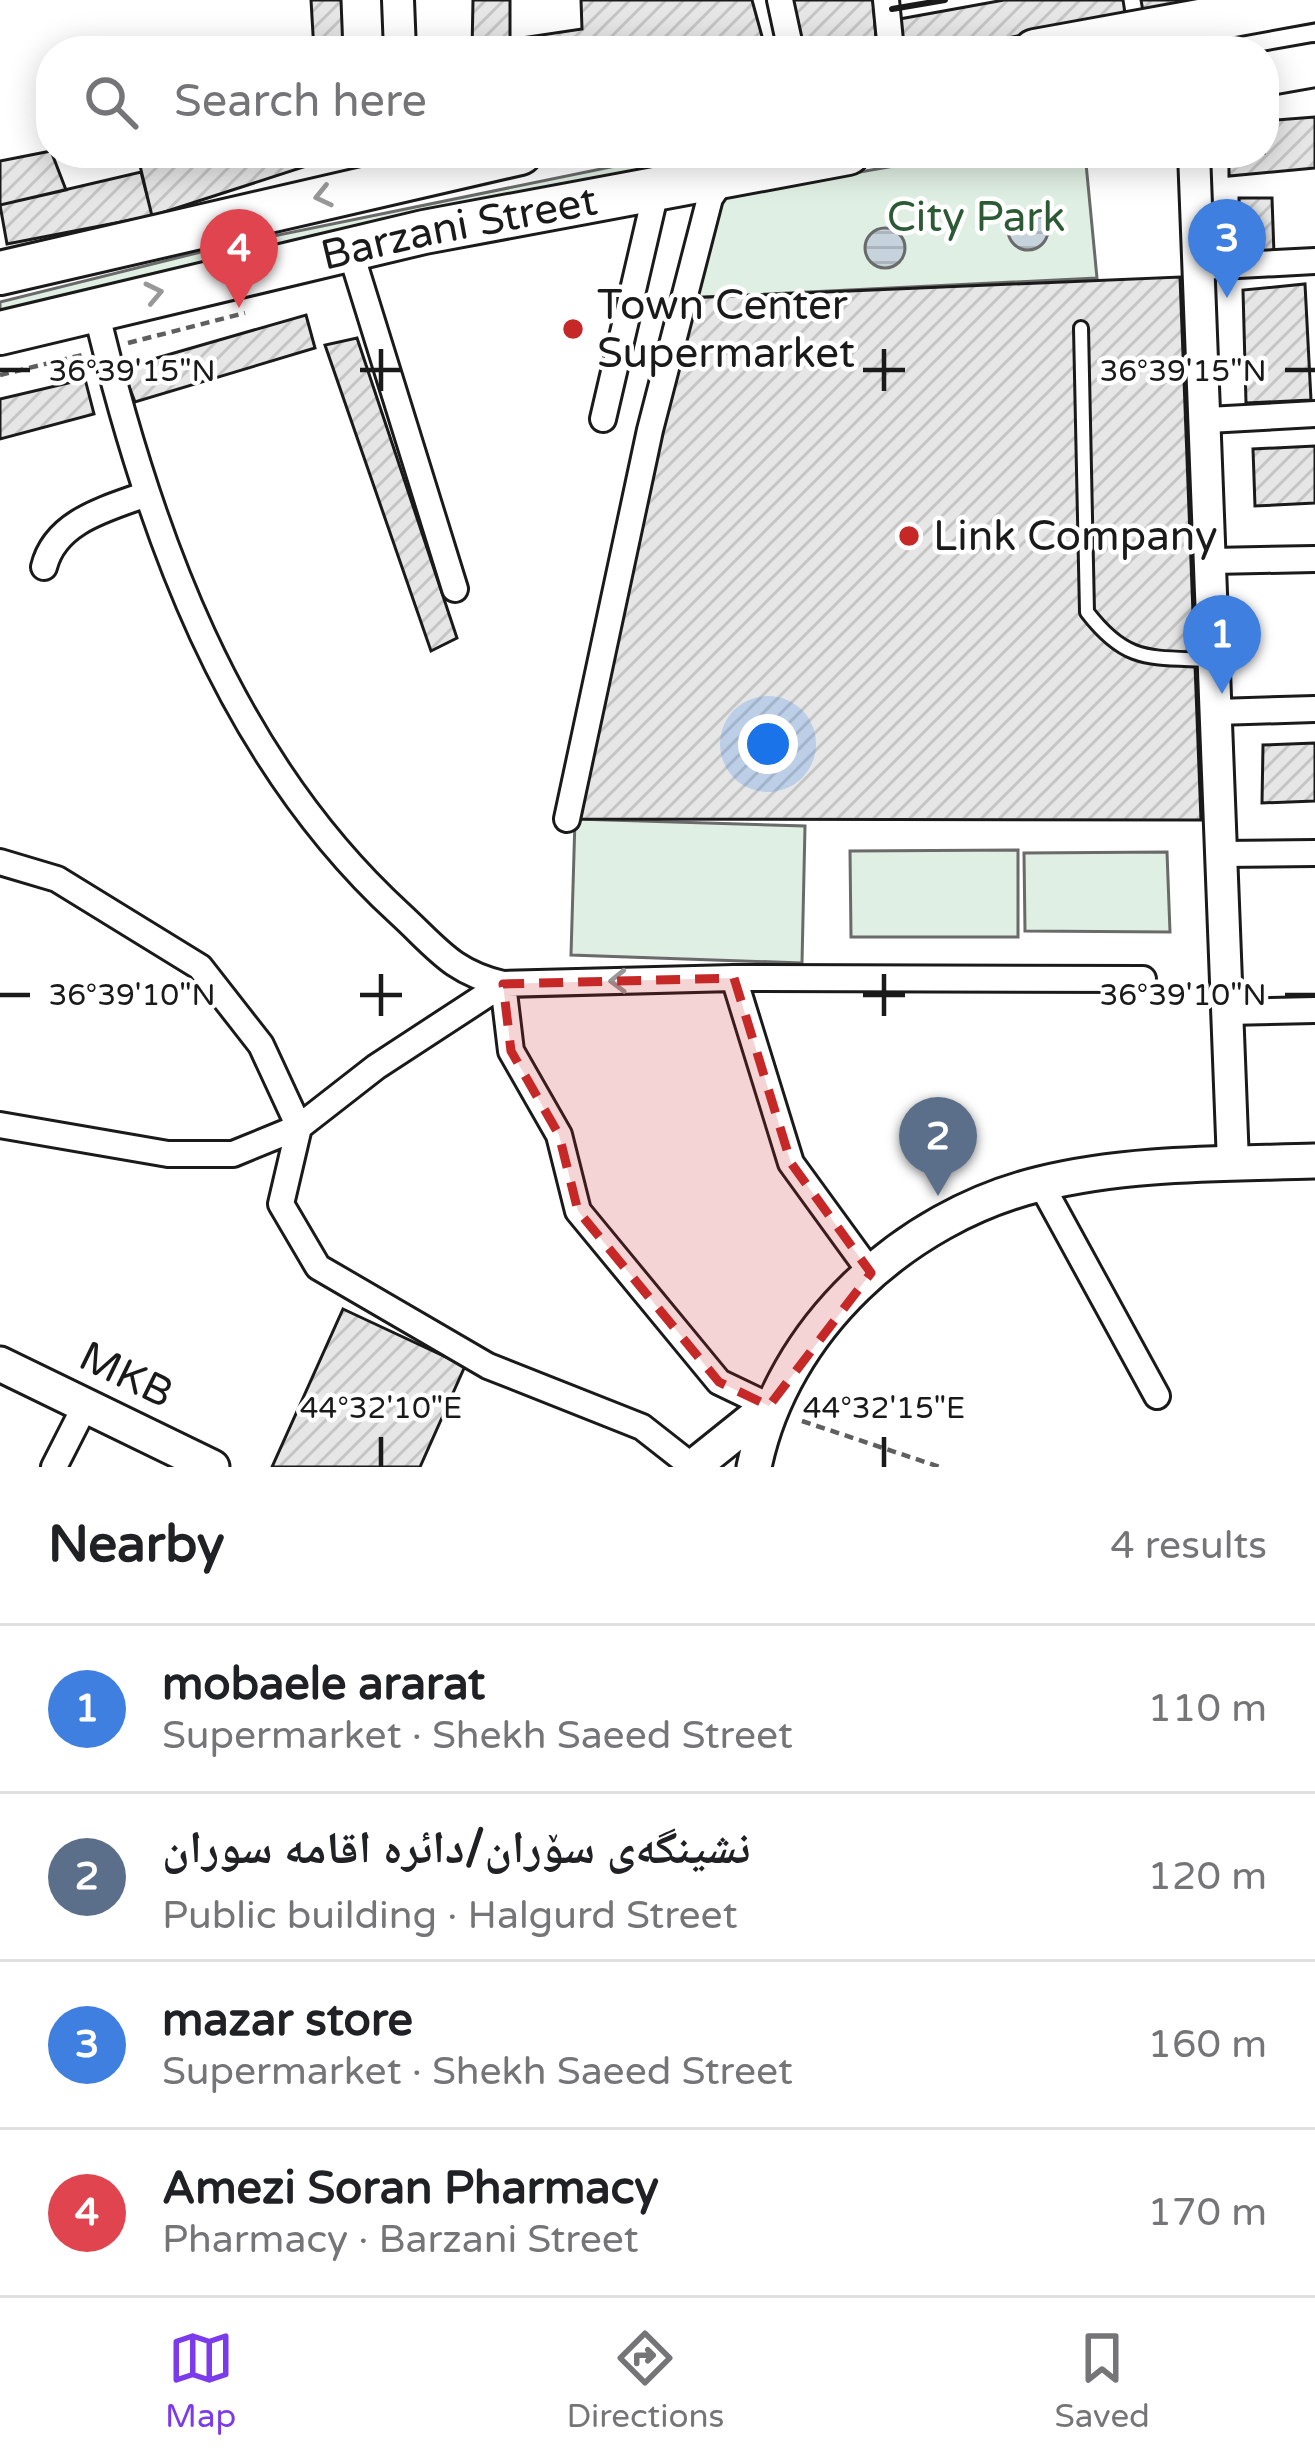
<!DOCTYPE html>
<meta charset="utf-8">
<style>
body{margin:0;font-family:"Varela Round","Noto Naskh Arabic",sans-serif;background:#f2f2f2;color:#202124}
.you{position:absolute;left:768px;top:744px;width:42px;height:42px;margin:-30px;border:9px solid #fff;border-radius:50%;background:#1a73e8;box-shadow:0 0 0 18px #1a73e833}
.badge{display:grid;place-items:center;width:78px;height:78px;border-radius:50%;background:#7c3aed;color:#fff;font-size:39px;font-weight:700}
.pin{position:absolute;translate:-50% -99px;filter:drop-shadow(0 3px 6px #0008)}
.pin::after{content:'';position:absolute;top:63px;width:42px;height:36px;background:inherit;clip-path:polygon(0 0,100% 0,50% 100%)}
.list{margin:0;padding:0;list-style:none}
h2{display:flex;justify-content:space-between;align-items:center;height:156px;margin:0;padding:0 48px;font-size:51px}
h2 small{font-size:39px;font-weight:400;color:#757577}
.list li{display:grid;grid-template-columns:78px 1fr auto;gap:36px;align-items:center;box-sizing:border-box;height:168px;padding:0 48px;border-top:3px solid #e0e0e0}
.list b{display:block;font-size:45px;white-space:nowrap}
.list p{margin:0;font-size:39px;white-space:nowrap;color:#757577}
.list em{font-size:39px;font-style:normal;color:#757577}
.icon{flex:none;width:66px;height:66px;fill:none;stroke:currentColor;stroke-width:2;stroke-linecap:round;stroke-linejoin:round}
.map{position:relative;flex:none;width:1315px;height:1467px;overflow:hidden}
.search{position:absolute;background:#fff;box-shadow:0 6px 30px #0003;left:36px;right:36px;top:36px;height:132px;display:flex;align-items:center;gap:30px;box-sizing:border-box;padding:0 42px;border-radius:48px;color:#757577;font-size:45px}
.sheet{height:828px;background:#fff}
nav{display:flex;justify-content:space-around;align-items:center;box-sizing:border-box;height:168px;border-top:3px solid #e0e0e0;background:#fff;font-size:33px;color:#757577}
nav a{display:grid;justify-items:center;gap:6px}
nav .on{color:#7c3aed}
.map>svg:first-child{display:block}
.park{fill:#e0efe3;stroke:#6a6a6a;stroke-width:3}
.water{fill:url(#water-rules);stroke:#6a6a6a;stroke-width:3}
.building{fill:url(#building-hatch);stroke:#1a1a1a;stroke-width:3}
.lines{fill:none;stroke-linecap:round;stroke-linejoin:round}
.service-casing{stroke:#1a1a1a;stroke-width:18}
.minor-casing{stroke:#1a1a1a;stroke-width:30}
.tertiary-casing{stroke:#1a1a1a;stroke-width:36}
.secondary-casing{stroke:#1a1a1a;stroke-width:39}
.trunk-casing{stroke:#1a1a1a;stroke-width:48}
.path{stroke:#5f5f5f;stroke-width:4.5;stroke-dasharray:9 6;stroke-linecap:butt}
.service{stroke:#fff;stroke-width:12}
.minor{stroke:#fff;stroke-width:24}
.tertiary{stroke:#fff;stroke-width:30}
.secondary{stroke:#fff;stroke-width:33}
.trunk{stroke:#fff;stroke-width:42}
.wall{stroke:#1a1a1a;stroke-width:6}
.oneway{stroke:#989898}
.marked{fill:#c62828;fill-opacity:0.2;stroke:#c62828;stroke-width:9;stroke-dasharray:24 15;stroke-linejoin:round}
.ticks{fill:none;stroke:#1a1a1a;stroke-width:4.5}
.poi-dot{fill:#c62828;stroke:#fff;stroke-width:4.5}
.labels{text-anchor:middle;dominant-baseline:central;stroke-width:9;stroke-linejoin:round;paint-order:stroke}
.park-label{font-size:42px;fill:#2b5a34;stroke:#fff}
.street-label{font-size:42px;fill:#1a1a1a;stroke:#fff}
.poi-label{font-size:42px;fill:#1a1a1a;stroke:#fff;text-anchor:start}
.ticks-label{font-size:30px;text-anchor:middle;fill:#1a1a1a;stroke:#fff;stroke-width:9;stroke-linejoin:round;paint-order:stroke}
</style>
<div class="map">
<svg width="1315" height="1467" viewBox="0 0 1315 1467">
<defs>
<pattern id="water-rules" width="6" height="5" patternUnits="userSpaceOnUse" patternTransform="scale(3)"><rect width="6" height="5" fill="#c6d2dc"/><path d="M0 2.5h6" fill="none" stroke="#aab4bc"/></pattern>
<pattern id="building-hatch" width="6" height="6" patternUnits="userSpaceOnUse" patternTransform="scale(3)"><rect width="6" height="6" fill="#e6e6e6"/><path d="M-1 1l2-2M0 6l6-6M5 7l2-2" fill="none" stroke="#c5c5c5"/></pattern>
</defs>
<rect width="100%" height="100%" fill="#fff"/>
<path class="park" d="M679,153H754L0,317V302L225,246Z
M969,153H1085L1097,278L685,298L710,198Z
M575,819L805,826L802,963L571,955Z
M1018,850V937H851L850,851Z
M1167,852L1170,932L1025,931L1024,853Z"/>
<path class="water" d="M1008 230a20 20 0 1 1 40 0a20 20 0 1 1-40 0Z
M865 248a20 20 0 1 1 40 0a20 20 0 1 1-40 0Z"/>
<path class="building" d="M311,0H341L343,51H314Z
M473,0H510V51H472Z
M581,0H752L766,51H510L508,40L582,29Z
M791,0H873L877,51H801Z
M1004,0H1123L1125,13L947,51H898L894,20Z
M1141,0H1238L1144,17Z
M1315,117V168L1229,176V153H1264V121Z
M51,151L66,190L0,205V161Z
M137,153H324L325,160L152,216Z
M141,172L152,216L7,244L0,205Z
M1239,198H1272L1274,254L1239,255Z
M1180,277L1201,820L567,819L685,298Z
M1305,284L1311,400L1246,403L1243,290Z
M306,315L315,348L135,402L122,368Z
M357,338L457,638L431,651L325,345Z
M85,379L94,414L0,439V399Z
M1315,446V503L1255,506L1253,449Z
M1315,743V801L1262,803L1263,745Z
M343,1309L465,1366L420,1467H272Z"/>
<g class="lines">
<defs>
<path id="service" d="M1081,328L1087,612C1127,664 1150,657 1212,660"/>
<path id="minor" d="M780,0L791,51
M886,0L891,51
M350,250L455,589
M1201,267L1315,261
M95,306C147,528 228,757 400,914C438,949 452,972 503,984L734,978
M603,419L657,187
M1208,420L1315,414
M1212,561L1315,559
M44,567C55,522 105,509 144,495
M1217,712L1315,709
M567,819L650,430L710,198L725,176
M1221,854L1315,853
M0,862L57,879L200,967L261,1045L299,1127L281,1204L318,1267L488,1366L642,1427L693,1467
M503,984L511,1051L559,1135L578,1211L719,1382L769,1406
M1227,1012L1315,1010
M0,1125L168,1154H233L299,1127L376,1067L503,984
M1041,1184L1157,1396
M871,1273L791,1163L734,978L1143,979
M54,1467L85,1406"/>
<path id="tertiary" d="M398,0L400,51
M1194,153L1233,1163"/>
<path id="secondary" d="M0,1364L212,1467
M693,1467L769,1406
M754,1467C782,1329 904,1217 1040,1184C1129,1162 1224,1164 1315,1161"/>
<g id="trunk">
<path d="M1035,51L1315,0"/>
<path d="M1264,74L1315,65"/>
<path d="M0,273L520,153"/>
<path id="s1" d="M0,333L424,232L848,153"/>
</g>
</defs>
<use href="#service" class="service-casing"/>
<use href="#minor" class="minor-casing"/>
<use href="#tertiary" class="tertiary-casing"/>
<use href="#secondary" class="secondary-casing"/>
<use href="#trunk" class="trunk-casing"/>
<path class="path" d="M980,51L1003,47
M882,165L967,153
M128,343L245,313
M0,375L82,355
M802,1421L940,1467"/>
<use href="#service" class="service"/>
<use href="#minor" class="minor"/>
<use href="#tertiary" class="tertiary"/>
<use href="#secondary" class="secondary"/>
<use href="#trunk" class="trunk"/>
<path class="wall" d="M892,9L945,0"/>
</g>
<defs><path id="oneway-chevron" d="M-2-3.5L2.5 0L-2 3.5" fill="none" stroke-width="1.6" stroke-linecap="round" stroke-linejoin="round" transform="scale(3)"/></defs>
<g class="oneway">
<use href="#oneway-chevron" transform="translate(323 196) rotate(167)"/>
<use href="#oneway-chevron" transform="translate(154 293) rotate(-12)"/>
<use href="#oneway-chevron" transform="translate(618 981) rotate(179)"/>
</g>
<path class="marked" d="M734,978L791,1163L871,1273L769,1406L719,1382L578,1211L559,1135L511,1051L503,984Z"/>
<path class="ticks" d="M381,349V391M884,349V391M0,370H30M360,370H402M863,370H905M1285,370H1315M381,974V1016M884,974V1016M0,995H30M360,995H402M863,995H905M1285,995H1315M381,1437V1467M884,1437V1467"/>
<g class="poi-dot">
<circle cx="573" cy="329" r="12"/>
<circle cx="909" cy="536" r="12"/>
</g>
<g class="labels">
<g class="park-label">
<text x="976" y="217">City Park</text>
</g>
<g class="street-label">
<text stroke="none"><textPath href="#s1" startOffset="471">Barzani Street</textPath></text>
<text transform="translate(126 1375) rotate(26)">MKB</text>
</g>
<g class="poi-label">
<text x="597" y="305">Town Center<tspan x="597" dy="48">Supermarket</tspan></text>
<text x="933" y="536">Link Company</text>
</g>
</g>
<g class="ticks-label">
<text x="132" y="381">36°39'15"N</text>
<text x="1183" y="381">36°39'15"N</text>
<text x="132" y="1005">36°39'10"N</text>
<text x="1183" y="1005">36°39'10"N</text>
<text x="381" y="1418">44°32'10"E</text>
<text x="884" y="1418">44°32'15"E</text>
</g>
</svg>
<div class="you"></div>
<div class="pin badge" style="left:1222px;top:694px;background:#3f7fe0">1</div>
<div class="pin badge" style="left:938px;top:1196px;background:#5c6f8a">2</div>
<div class="pin badge" style="left:1227px;top:298px;background:#3f7fe0">3</div>
<div class="pin badge" style="left:239px;top:308px;background:#e0444e">4</div>
<div class="search"><svg class="icon" aria-label="search" viewBox="0 0 24 24"><circle cx="10" cy="10" r="6"/><path d="M15 15l6 6"/></svg>Search here</div>
</div>
<section class="sheet">
<h2>Nearby<small>4 results</small></h2>
<ul class="list">
<li><span class="badge" style="background:#3f7fe0">1</span><div><b>mobaele ararat</b><p>Supermarket · Shekh Saeed Street</p></div><em>110 m</em></li>
<li><span class="badge" style="background:#5c6f8a">2</span><div><b>نشینگەی سۆران/دائرە اقامە سوران</b><p>Public building · Halgurd Street</p></div><em>120 m</em></li>
<li><span class="badge" style="background:#3f7fe0">3</span><div><b>mazar store</b><p>Supermarket · Shekh Saeed Street</p></div><em>160 m</em></li>
<li><span class="badge" style="background:#e0444e">4</span><div><b>Amezi Soran Pharmacy</b><p>Pharmacy · Barzani Street</p></div><em>170 m</em></li>
</ul>
</section>
<nav>
<a class="on"><svg class="icon" aria-label="map" viewBox="0 0 24 24"><path d="M3 6l6-2 6 2 6-2v14l-6 2-6-2-6 2zM9 4v14M15 6v14"/></svg>Map</a>
<a><svg class="icon" aria-label="directions" viewBox="0 0 24 24"><path d="M12 3l9 9-9 9-9-9zM9 14v-3h6M13 9l2 2-2 2"/></svg>Directions</a>
<a><svg class="icon" aria-label="saved" viewBox="0 0 24 24"><path d="M7 4h10v16l-5-4-5 4z"/></svg>Saved</a>
</nav>
